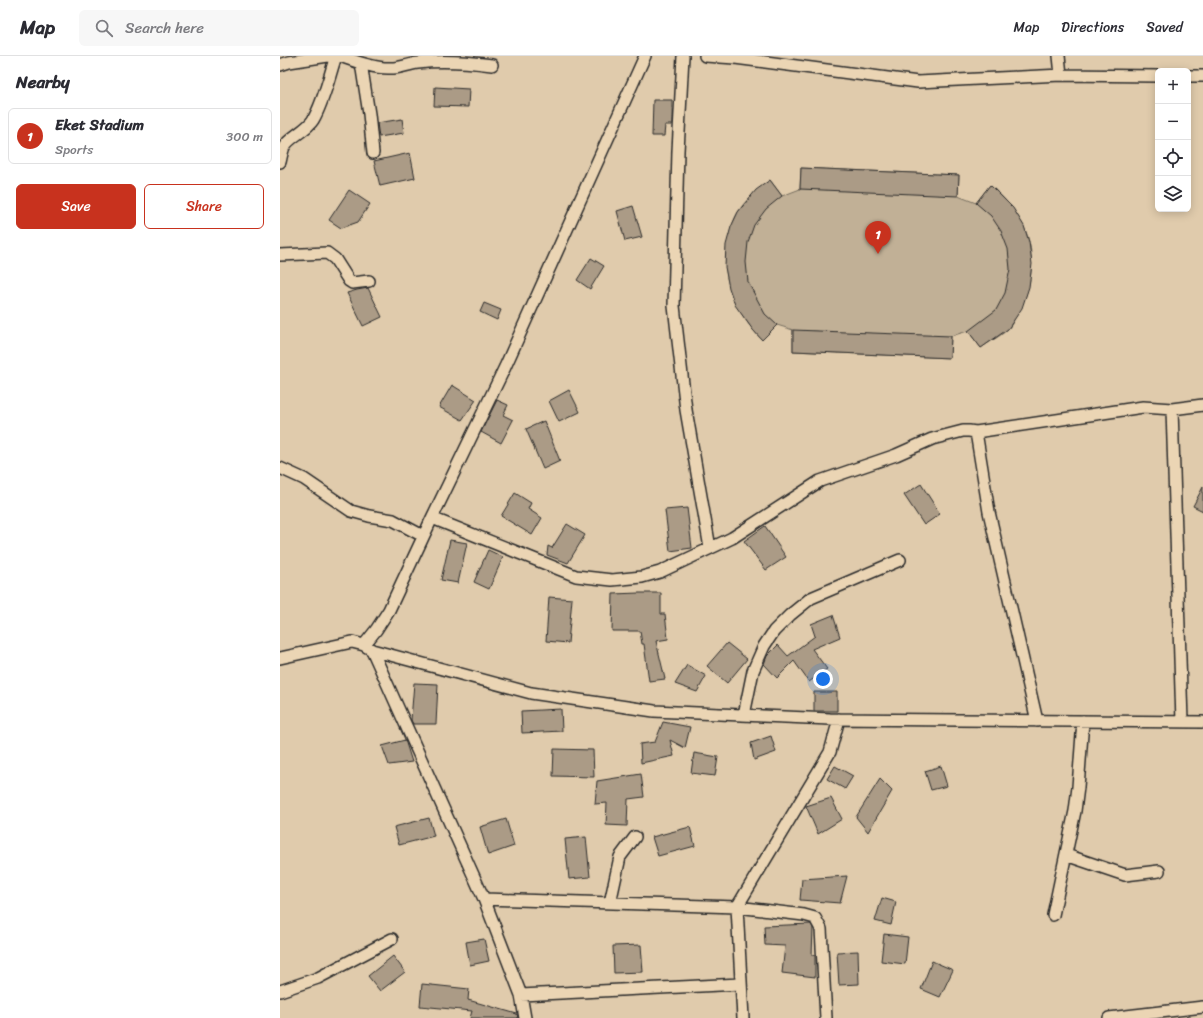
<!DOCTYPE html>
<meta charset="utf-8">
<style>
body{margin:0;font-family:Sriracha,sans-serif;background:#f7f7f7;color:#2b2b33}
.controls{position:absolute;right:12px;top:12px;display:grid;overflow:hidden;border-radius:6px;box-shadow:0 2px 10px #0003}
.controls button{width:36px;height:36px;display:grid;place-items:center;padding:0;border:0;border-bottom:1px solid #e1e1e2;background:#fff;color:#2b2b33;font:20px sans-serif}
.you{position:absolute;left:543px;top:623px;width:14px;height:14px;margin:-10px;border:3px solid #fff;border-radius:50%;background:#1a73e8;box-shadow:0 0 0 6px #1a73e833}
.badge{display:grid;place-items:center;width:26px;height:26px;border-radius:50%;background:#c8321e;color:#fff;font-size:13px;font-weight:700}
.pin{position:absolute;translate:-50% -33px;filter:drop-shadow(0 1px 2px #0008)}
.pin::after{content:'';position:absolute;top:21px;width:14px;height:12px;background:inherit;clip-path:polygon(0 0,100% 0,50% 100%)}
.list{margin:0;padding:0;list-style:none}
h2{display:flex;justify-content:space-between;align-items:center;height:52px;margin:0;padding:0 16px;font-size:17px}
h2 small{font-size:13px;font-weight:400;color:#7c7c81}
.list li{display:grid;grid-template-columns:26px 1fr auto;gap:12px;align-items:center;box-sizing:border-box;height:56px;margin:0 8px 8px;padding:0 8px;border:1px solid #e1e1e2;border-radius:6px}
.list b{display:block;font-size:15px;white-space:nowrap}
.list p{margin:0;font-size:13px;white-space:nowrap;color:#7c7c81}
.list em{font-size:13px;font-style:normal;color:#7c7c81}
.actions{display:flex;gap:8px;padding:12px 16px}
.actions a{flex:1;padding:9px 0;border:1px solid #c8321e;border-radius:6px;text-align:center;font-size:14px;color:#c8321e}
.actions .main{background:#c8321e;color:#fff}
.icon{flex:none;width:22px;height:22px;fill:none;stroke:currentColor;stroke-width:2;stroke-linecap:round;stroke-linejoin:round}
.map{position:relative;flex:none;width:923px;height:962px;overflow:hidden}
header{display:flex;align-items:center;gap:24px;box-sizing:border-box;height:56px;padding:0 20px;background:#fff;border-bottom:1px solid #e1e1e2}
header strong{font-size:19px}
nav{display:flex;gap:22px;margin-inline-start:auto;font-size:14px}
.search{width:280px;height:36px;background:#f7f7f7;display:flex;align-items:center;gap:10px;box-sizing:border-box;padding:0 14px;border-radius:6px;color:#7c7c81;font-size:15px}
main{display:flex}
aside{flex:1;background:#fff}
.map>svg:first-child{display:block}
.green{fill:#c1b096;stroke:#766e60}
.building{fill:#ab9b86;stroke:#2b2b2b}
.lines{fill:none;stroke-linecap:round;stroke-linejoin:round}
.minor-casing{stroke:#2b2b2b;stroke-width:14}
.minor{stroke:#ebd5b4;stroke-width:11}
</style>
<header>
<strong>Map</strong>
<div class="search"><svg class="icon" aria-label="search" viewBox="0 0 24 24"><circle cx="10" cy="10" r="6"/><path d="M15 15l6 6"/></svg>Search here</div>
<nav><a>Map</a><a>Directions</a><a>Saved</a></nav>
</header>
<main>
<aside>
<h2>Nearby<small></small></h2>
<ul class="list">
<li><span class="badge">1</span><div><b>Eket Stadium</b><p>Sports</p></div><em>300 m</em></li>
</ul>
<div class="actions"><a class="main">Save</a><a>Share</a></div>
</aside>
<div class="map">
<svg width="923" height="962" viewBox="0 0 923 962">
<rect width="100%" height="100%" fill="#e0cbac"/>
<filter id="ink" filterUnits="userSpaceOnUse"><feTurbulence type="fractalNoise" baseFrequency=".025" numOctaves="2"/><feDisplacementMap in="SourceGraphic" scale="8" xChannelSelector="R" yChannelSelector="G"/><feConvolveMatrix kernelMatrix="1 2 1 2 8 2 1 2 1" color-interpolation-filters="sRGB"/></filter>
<g filter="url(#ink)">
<path class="green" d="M521,112L679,119L678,140L696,147L710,129C723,141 735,153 743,169C758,199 752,235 735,262C733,266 731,270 728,273C721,280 709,286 701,292L688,275L671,280L670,302L513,295V274L497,269L482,284C454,254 438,221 449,179C451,171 454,163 458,156C466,143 478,133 490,124L502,140L520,133Z"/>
<path class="building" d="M155,31L189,33L188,51L154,50Z
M373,44H392V69H385L384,80H372Z
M122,63L124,77L99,81L97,67Z
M130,97L135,122L100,130L94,105Z
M521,112L679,119L678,140L520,133Z
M490,124L502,140L486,153L474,169L468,186L466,206L468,226L477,243L485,258L497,269L482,284L473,274L455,249L449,232L445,211L446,189L451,171L458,156L476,134Z
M710,129L733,152L744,170L749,186L752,208L749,231L742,252L728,273L701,292L688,275L716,254L725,237L730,213L728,193L721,175L711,160L696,147Z
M69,134L90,148L78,166L61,172L49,164Z
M353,150L362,181L345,185L337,155Z
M311,202L324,210L310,233L297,224Z
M88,232L102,261L83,270L67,237L77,234Z
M204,247L221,254L217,264L200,256Z
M513,274L671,280L670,302L513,295Z
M172,329L196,344L182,364L159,351Z
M289,334L300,356L279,366L269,345Z
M217,344L228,349L223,359L233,364L221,387L201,376Z
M264,365L280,405L263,413L246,373Z
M641,428L660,458L644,469L624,439Z
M923,431V455L913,450Z
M235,437L251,447L248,453L262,462L252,479L221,460Z
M407,452L412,492L390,495L385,454Z
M287,468L305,479L288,507L267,499L268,490L272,492Z
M485,470L506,501L486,514L464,485Z
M170,484L187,487L178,527L161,524Z
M208,494L223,501L209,533L194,526Z
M359,537H381V558H385L388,583L376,585L385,623L369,625L364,588H362L360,575H332L333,538Z
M269,541L292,543L288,587L266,585Z
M553,559L560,581L532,593L547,613L529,626L514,605L497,622L484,608L487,600L498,589L508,600L535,580L531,568Z
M447,587L467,603L447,627L427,610Z
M407,609L426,620L417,636L395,628Z
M134,627L158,628L156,668H133L131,664Z
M534,636H557V655H534Z
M281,653L282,675L242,677L241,655Z
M383,666L410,671L405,692L390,684L394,700L361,707L360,688L375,686Z
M491,680L496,696L474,704L471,687Z
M125,684L132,706L109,709L102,690Z
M274,693L313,694L314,721L273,720Z
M414,697L438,701L435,720L411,717Z
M555,710L573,720L565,733L547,723Z
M661,710L667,730L651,734L645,715Z
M361,718L364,741L348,743L347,770L326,769L327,747L315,748L317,725Z
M600,723L612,735L588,776L576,761Z
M551,742L562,763L538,778L526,750Z
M149,762L154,780L119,789L114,771Z
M226,763L234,790L208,799L200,771Z
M410,771L415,790L378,800L372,781Z
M306,781L310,821L289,823L285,783Z
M567,820L560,847L520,844L522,823Z
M602,842L616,846L611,869L595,865Z
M531,868L533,872L532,899H535V921L502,917L505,890L485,889L484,870Z
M604,878L628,881L625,908L601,905Z
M204,883L209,905L190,909L186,886Z
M361,889L363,916L334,917L333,890Z
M578,895L579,928L559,929L557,896Z
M113,900L125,916L100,935L88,920Z
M652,905L673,914L660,941L641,933Z
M142,928L189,933L188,944L237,958L238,962H190L192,955L140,950Z"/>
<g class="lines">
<defs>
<path id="minor" d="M60,0C75,5 92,12 108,12C119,13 128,8 138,7C163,4 188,6 212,9
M403,0L398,95L394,250L406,354L430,492
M425,0L455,2L638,26L781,19L878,20
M779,0L781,19
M81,7L89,58L93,97
M0,9L9,6L48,0
M908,20H923
M0,106C1,102 2,96 4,91C9,81 26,75 33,64C44,45 49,21 56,0
M0,199L47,197L55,203L69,225L72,227L89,225
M696,376L863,351L892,353
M0,412L24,423L71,455L89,460L113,464L143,480
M152,462L296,520L332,524L362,521L380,516L452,482L540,425L616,399L652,383L683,375H689L696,376L709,456L757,665
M84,589L96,574L109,554L152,462L225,311L365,0
M92,594L204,843L241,939L245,962
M0,602L72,586L84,589L92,594L251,637L374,655L550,663L923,666
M464,659L473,615L484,590L494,575L510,559L531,542L620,504
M902,665L892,353L923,349
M786,799L845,819L879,815
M204,843L457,851L524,859L535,862L541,873L546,962
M330,847L340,801L355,781
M773,859L795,755L798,731L803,665
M0,935L38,922L112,883
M241,939L460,928
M463,962L457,851L550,696L559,663
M829,962L923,951"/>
</defs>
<use href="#minor" class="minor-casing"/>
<use href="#minor" class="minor"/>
</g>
</g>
</svg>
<div class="controls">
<button>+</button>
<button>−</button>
<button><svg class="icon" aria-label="locate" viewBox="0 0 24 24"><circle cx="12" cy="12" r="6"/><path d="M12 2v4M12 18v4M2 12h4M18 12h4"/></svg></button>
<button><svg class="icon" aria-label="layers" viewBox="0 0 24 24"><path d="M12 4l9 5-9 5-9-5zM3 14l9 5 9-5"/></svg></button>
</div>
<div class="you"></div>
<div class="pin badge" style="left:598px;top:198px">1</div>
</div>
</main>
